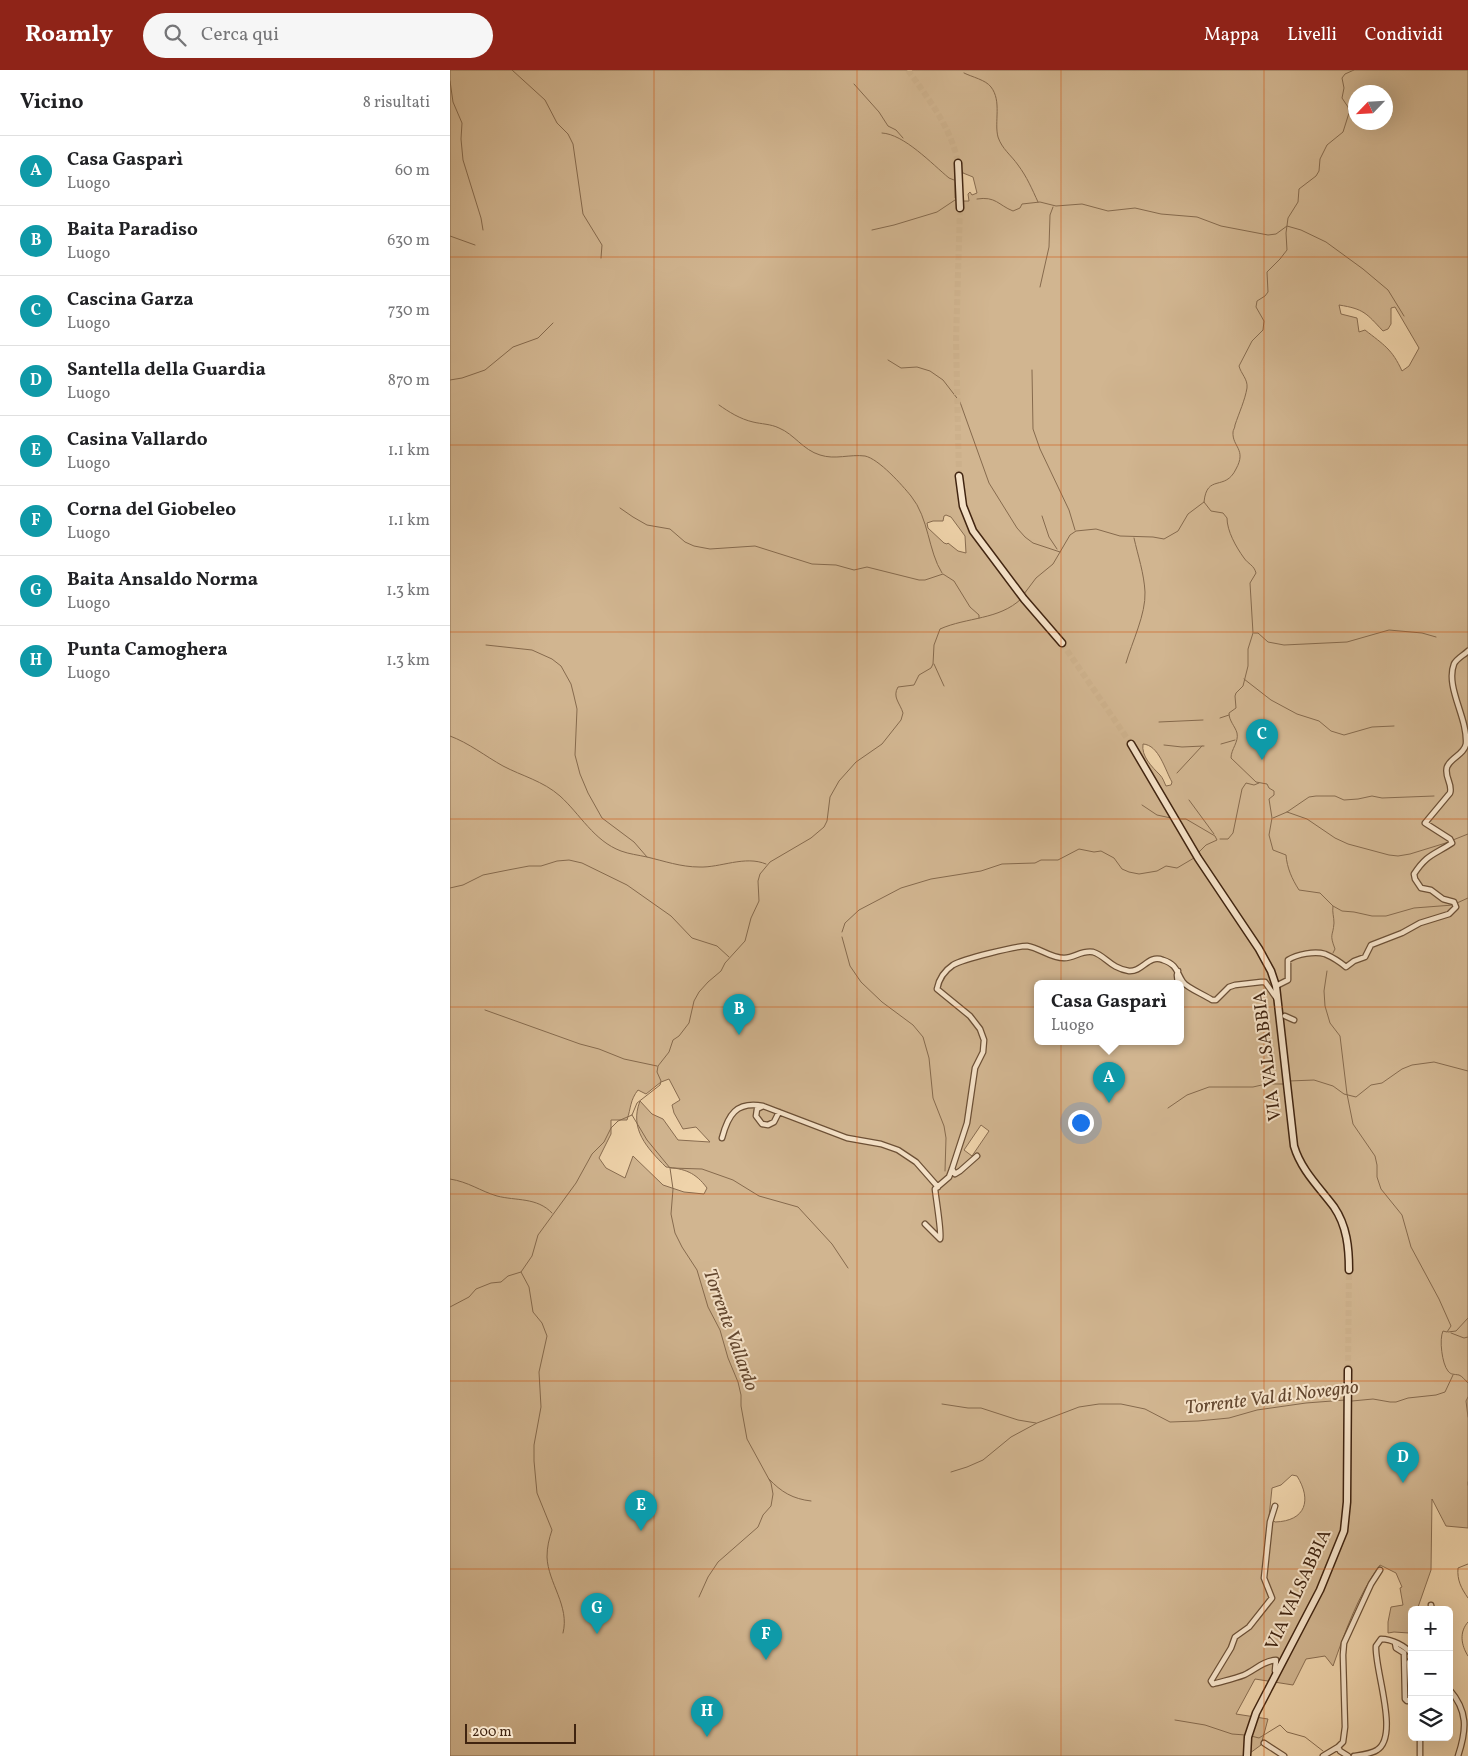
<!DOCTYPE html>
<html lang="it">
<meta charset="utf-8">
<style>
body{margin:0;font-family:Vollkorn,serif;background:#f6f6f6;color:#202124}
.controls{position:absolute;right:15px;bottom:15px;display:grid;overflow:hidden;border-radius:8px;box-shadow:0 5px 20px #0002}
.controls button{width:45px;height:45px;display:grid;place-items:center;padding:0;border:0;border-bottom:1px solid #e0e0e0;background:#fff;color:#202124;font:25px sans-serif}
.compass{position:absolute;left:898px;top:15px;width:45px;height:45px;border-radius:50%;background:#fff;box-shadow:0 5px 20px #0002;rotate:245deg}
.scale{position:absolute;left:15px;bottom:12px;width:111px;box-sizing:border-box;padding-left:5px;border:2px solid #402410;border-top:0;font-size:14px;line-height:18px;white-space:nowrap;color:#402410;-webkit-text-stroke:4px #f5e2c8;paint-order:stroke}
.you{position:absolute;left:630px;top:1052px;width:18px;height:18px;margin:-12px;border:4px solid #fff;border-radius:50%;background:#1a73e8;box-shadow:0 0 0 8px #1a73e833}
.badge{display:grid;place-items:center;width:32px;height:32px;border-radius:50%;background:#8f2418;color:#fff;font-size:16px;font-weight:700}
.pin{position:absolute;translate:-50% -41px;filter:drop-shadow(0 1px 2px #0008)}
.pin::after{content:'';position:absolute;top:26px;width:18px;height:15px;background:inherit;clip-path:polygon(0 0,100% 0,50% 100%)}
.popup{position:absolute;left:584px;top:910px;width:150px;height:65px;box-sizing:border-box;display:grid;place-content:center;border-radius:8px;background:#fff;filter:drop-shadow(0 1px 4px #0005);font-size:16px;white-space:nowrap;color:#757577}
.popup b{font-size:19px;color:#202124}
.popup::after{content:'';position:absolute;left:50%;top:100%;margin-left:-10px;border:10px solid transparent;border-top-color:#fff}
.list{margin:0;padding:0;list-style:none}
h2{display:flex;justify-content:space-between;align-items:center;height:65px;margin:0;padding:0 20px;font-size:21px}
h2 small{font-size:16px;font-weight:400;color:#757577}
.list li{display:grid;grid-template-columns:32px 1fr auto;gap:15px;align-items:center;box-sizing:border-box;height:70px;padding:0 20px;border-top:1px solid #e0e0e0}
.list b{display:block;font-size:19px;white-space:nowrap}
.list p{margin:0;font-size:16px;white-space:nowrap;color:#757577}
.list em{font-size:16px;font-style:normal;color:#757577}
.icon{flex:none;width:28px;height:28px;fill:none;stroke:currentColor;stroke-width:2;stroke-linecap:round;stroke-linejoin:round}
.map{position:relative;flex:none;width:1018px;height:1686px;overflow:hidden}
header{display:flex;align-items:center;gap:30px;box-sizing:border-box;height:70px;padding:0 25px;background:#8f2418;color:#fff}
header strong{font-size:24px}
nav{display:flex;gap:28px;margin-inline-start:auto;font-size:18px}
.search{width:350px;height:45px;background:#f6f6f6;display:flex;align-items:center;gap:12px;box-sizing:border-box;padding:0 18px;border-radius:28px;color:#757577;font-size:19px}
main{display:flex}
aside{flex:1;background:#fff}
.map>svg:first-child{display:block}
.green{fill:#d1b590;stroke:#886c50;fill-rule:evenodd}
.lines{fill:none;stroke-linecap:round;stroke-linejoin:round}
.stream{stroke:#866a4d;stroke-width:1}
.secondary-tunnel{stroke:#ccb08b;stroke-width:6;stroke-dasharray:6 3;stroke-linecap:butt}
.street-casing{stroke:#6c5036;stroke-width:7}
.secondary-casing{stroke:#402410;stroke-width:9}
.street{stroke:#f5e2c8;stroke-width:4.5}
.secondary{stroke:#f5e2c8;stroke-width:6}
.grid{fill:none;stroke:#cf510d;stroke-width:1;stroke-opacity:0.55}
.labels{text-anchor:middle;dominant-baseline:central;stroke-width:4;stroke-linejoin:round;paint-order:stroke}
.street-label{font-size:18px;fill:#402410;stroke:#f5e2c8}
.water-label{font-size:19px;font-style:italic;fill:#63472f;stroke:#f5e2c8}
</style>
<header>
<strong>Roamly</strong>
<div class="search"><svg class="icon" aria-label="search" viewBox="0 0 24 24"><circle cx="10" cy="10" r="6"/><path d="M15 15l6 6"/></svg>Cerca qui</div>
<nav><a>Mappa</a><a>Livelli</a><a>Condividi</a></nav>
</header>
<main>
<aside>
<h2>Vicino<small>8 risultati</small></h2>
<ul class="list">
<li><span class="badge" style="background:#0f9aa8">A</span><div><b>Casa Gasparì</b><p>Luogo</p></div><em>60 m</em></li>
<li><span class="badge" style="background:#0f9aa8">B</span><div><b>Baita Paradiso</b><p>Luogo</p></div><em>630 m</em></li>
<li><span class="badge" style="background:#0f9aa8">C</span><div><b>Cascina Garza</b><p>Luogo</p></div><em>730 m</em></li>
<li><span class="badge" style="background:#0f9aa8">D</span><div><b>Santella della Guardia</b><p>Luogo</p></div><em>870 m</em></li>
<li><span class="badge" style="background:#0f9aa8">E</span><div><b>Casina Vallardo</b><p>Luogo</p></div><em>1.1 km</em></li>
<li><span class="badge" style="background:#0f9aa8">F</span><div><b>Corna del Giobeleo</b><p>Luogo</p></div><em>1.1 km</em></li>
<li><span class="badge" style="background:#0f9aa8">G</span><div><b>Baita Ansaldo Norma</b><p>Luogo</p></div><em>1.3 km</em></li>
<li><span class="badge" style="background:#0f9aa8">H</span><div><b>Punta Camoghera</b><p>Luogo</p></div><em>1.3 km</em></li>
</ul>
</aside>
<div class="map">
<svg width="1018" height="1686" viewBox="0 0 1018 1686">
<rect width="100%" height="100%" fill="#efd3aa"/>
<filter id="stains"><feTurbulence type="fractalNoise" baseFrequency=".004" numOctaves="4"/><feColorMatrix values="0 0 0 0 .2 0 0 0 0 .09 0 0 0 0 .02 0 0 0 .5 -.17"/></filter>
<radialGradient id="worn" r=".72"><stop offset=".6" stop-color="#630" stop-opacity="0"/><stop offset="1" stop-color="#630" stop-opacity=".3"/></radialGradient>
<path class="green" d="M0,0H1018V1458L996,1456L982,1429L981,1500L967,1540H962V1554L959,1563L944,1562L938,1563V1552L941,1537L953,1535L950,1518L952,1517L946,1503L930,1495C908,1525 895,1562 883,1596L875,1586L856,1589L843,1615L805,1609L786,1644L818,1649L811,1675L796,1686H0ZM906,22H936V52H906ZM511,98L513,103L523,107L527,123L522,125L520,122L518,124L519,131H513L505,128V102ZM889,235C914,239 916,243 933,261L938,259L941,254V238L945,237L969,278L959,296L952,301C942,279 934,275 915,260L909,262L907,248L891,244ZM496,445L501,447L515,466L516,483L508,481L498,473L497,474L494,473L478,458L477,453L483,451H493L494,446ZM693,674C709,675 715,700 722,712L721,715L716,716C714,712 713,708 710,705C702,697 691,686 693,674ZM588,914H730V972H588ZM219,1009L230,1030L222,1035L224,1043L233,1059L246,1057L260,1072L228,1070L213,1049L202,1044L190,1031C179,1059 197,1078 216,1097C235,1099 245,1102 257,1118L254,1124L234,1122L213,1115L183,1086L175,1108L156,1098L149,1088L161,1064V1050H177C181,1038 180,1030 188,1020L196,1024L211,1012ZM531,1055L539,1061L522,1086L514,1080ZM842,1405L847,1406C862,1430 856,1451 825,1452L819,1447L822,1418L831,1415Z"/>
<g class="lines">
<path class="stream" d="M62,0L95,30L107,53L118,64L123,74L133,144L152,175L151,188
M514,3C522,7 536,10 541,17C552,31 544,52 548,67C552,79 561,85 568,95C577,107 582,119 588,132
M0,11L3,32L12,53L11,69L13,90L31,148L33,160
M404,14L429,42L438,56L446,60L453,68
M432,63C454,64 482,94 499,108L504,110
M527,129C546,126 548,135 563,141L570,138L572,134L590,132L606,136L632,134L658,141L685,138L711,144L747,147L771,156L818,165L826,164L837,156L851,160L876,172L913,199L938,220L954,246
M422,160L444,155L487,142L505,130
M0,166L25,175
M590,217L599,177L600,145L603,137
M438,290L451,298L467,297L480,301L493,310L510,332L539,413L567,458L575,467L583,473L610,482
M582,300L583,359L590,379L619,440L625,460
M0,310L12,308L35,300L63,277L88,268L103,253
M269,335C279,342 290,349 303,352C311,354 321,354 329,358C344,364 353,380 370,385C385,390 400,384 415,386C429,389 452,415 461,426C479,448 478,481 492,503
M170,438L183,447L197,455L220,459L235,472L244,476L260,479L305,476L362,494L386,495L404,500L417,497L469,510H475L493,504L504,511L520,537L529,545V548
M592,446L599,467L607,479
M574,524L586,508L603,494L620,465L626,461L646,459L670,466L703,467L714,469L728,461L738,444L754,432
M804,563H808L818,572L834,575L897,572L939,560L972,563L986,567
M36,575L82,580L102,589L111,596L121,614L124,626L127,639L125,685L130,704L138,723L152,748L184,772L197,787
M676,593C682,572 696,544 695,522C694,503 688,486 684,468
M484,594L494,616
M794,609L821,630L847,644L869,651L881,661L894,665L922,657L944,656
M770,648L779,645
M709,652L753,650
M0,666C19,673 35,686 53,696C72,706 93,711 110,726C130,744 144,771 171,781C179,784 188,785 197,787C214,791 231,797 249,797C270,798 295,785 316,794
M771,674L785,670
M714,675L732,677L754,676
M727,703L752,676
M739,730L764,764
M692,735L707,745L721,748
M837,742L857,749L885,768L898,774L939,785L948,786L960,784L999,772
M823,748L837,742L859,727L866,726H885L894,730L908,729L922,726L932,728L984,726
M727,749H736L765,766L767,770L756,775L748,783
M770,769H778L783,763L792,719L796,713L804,715L809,713
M1003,770L1018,764
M0,818L13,815L33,805L58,800L79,796H91L107,791L119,790L132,793L177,815L221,846L242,868L267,876L279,887
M1007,833L1018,828
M883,836L892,841L904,842L922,846H936L964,838L1003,835
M392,862L395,853L409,840L451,818L481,809L531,801L552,794L585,793L591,790H608L629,779L644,782L651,781L664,788L672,799L679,802L689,804L707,801L716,796L727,798L744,788
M392,867L400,896L411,912L432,932L463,955L473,967L479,988L483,1028L494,1056L496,1068L495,1101
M883,883L885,879C879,863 883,867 884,853C884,847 882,842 883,836L870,823L849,820C842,809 837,798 836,785L823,780L819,765L822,748L819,729L824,725V721L819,718L817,714L806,712L781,688C781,679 789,672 787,663C785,656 779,651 779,643L786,638L785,626L786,623L793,616L798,596V579L803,563L800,513L806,503C804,495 798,494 794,488C786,477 777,461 777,448L773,443L761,441L754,432C757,403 775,422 786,399C797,379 782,377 783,362C783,360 785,358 785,355C789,343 795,330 797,318C798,309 791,304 789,296L802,271L813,260L814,251L806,237L807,231L815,226L818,222L817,202L830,189L837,180L836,163L838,148L848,132L849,119L866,106L869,101L870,89L877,75L893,62L899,43L898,37L892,28L894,18L892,8L895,4L904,0
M877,901L874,921L875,936L880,953L890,966L897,1024L903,1054L925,1086L927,1095V1107L931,1119L952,1145L961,1177L989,1229L1001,1256L997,1262L993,1261C989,1269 992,1294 998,1301C1001,1305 1004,1304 1009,1305C1012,1306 1015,1310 1018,1313
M35,940L130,974L149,979L174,989L207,996
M839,1011L864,1010L883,1016L894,1024L906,1027L921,1015L932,1013L952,999L962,995L984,992L1018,1001
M718,1038L737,1025L759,1017H803L816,1014H833
M182,1045L197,1070L220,1098L223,1119L221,1144L225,1163L232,1177L247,1200L258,1237L270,1260L278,1288L288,1312L291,1325V1336L297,1369L321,1413L323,1424L321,1436L313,1445L308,1457L268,1492L258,1507L249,1527
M221,1098L252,1099L283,1110L309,1126L348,1137L382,1174L398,1198
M0,1109C19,1112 30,1121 47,1126C66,1131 87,1127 102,1143
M0,1237L19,1227L26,1219L41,1213L51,1212L58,1206L71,1202
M998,1262L1006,1261L1018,1248
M1001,1263L1014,1268L1018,1267
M1018,1327L1016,1331L1018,1347
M899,1330L902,1331L923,1329L940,1332H946L958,1328L986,1325L995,1322L1003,1305
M492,1334L518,1338H531L568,1350L586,1353
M501,1402L517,1397L533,1390L561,1367L587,1353L629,1337L649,1334H671L695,1339L720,1352L748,1351L779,1348L807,1340L856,1333L895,1330
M319,1409C331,1422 343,1429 361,1431
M1018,1412V1415
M1018,1494L1008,1498C1007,1510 1011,1518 1018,1528
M1018,1552C1009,1562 1011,1575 1018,1586
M113,1563C120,1536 98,1513 97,1487C97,1477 99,1469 102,1460L87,1423L84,1391V1375L91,1337L89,1302L97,1266L92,1253L83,1242L79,1217L71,1202L82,1186L88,1165L126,1113L142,1084L154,1072L161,1058L168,1051L182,1045L187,1033L210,1015L211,1011L207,1002L208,996L219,982L223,970L229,966L239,953L244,931L249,922L258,912L271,901L275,893L295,871L301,848L309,831L308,811L310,804L320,792L361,768L374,757L377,751L380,727L389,711L406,692L432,674L451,650L453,643C450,633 442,627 448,617L464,615L469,605L481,598L483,594L484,575L490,559C517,547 549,550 571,529
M725,1650L755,1655L782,1664L795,1665
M801,1666L809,1668L830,1655L837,1662L855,1667L873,1681"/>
<path class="secondary-tunnel" d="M458,0C479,30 501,57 508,93
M509,406L506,271L510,138
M612,573L681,674
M898,1300L899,1200"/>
<defs>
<path id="street" d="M728,914L727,905L728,901
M826,916L838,910V890C847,884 865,881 875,884C882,887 890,892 896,897L904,891L915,887L921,875L952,863L970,853L999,844L1006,837L1004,832L993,829L981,820L971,818L965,809L964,804C977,784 984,785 1002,773L1000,769L975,753L1000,723C1003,714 994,707 997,697C1001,687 1014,685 1016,674C1018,648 995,617 1004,594C1006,589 1014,585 1018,581
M835,946L844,950
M329,1042L324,1052L318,1055L312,1054L306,1046L307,1039L313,1036L397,1068L431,1074L448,1080L466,1092L488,1117
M272,1068C278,1045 286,1031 313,1036
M502,1099L505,1104L510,1101L527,1086
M475,1154L490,1169C492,1164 486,1129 485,1119L499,1107L502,1099L517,1053L525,998L533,982L534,970L530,959L520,946L487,919C489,908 494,901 503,895C513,889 566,876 577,876C590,878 600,888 614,888C625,888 631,880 643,882C656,886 660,898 679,901C693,902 698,884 713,890C728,895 726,902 733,912C737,918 755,925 762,930H766L779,917L785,915L811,912H815L827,929
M825,1436L820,1452L814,1508L822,1528L799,1557L785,1567L781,1578L761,1611L763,1614C773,1611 784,1609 794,1605C805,1600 813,1591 826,1590L825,1601L827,1603
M981,1535L982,1540
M945,1573L946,1578L954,1583L955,1629L957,1631L961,1629L959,1592L962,1589
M999,1619C1018,1641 1017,1659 1008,1686
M970,1667V1686
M814,1673L834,1686
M888,1677L890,1681L898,1686
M873,1686L888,1677L893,1672L895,1657L893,1585L894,1573L921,1514L930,1500
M904,1686C911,1685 921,1684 927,1680C950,1666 924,1598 926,1576L931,1569C942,1569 955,1576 962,1584"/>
<path id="secondary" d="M508,93L510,138
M509,406L513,436L523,461L574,529L612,573
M681,674L748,788L809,879L821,901L826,916L844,1076C851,1100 869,1117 884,1137C897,1156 899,1178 899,1200
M797,1686L798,1667L806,1643L870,1520L894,1461L897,1432L898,1300"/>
</defs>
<use href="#street" class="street-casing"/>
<use href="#secondary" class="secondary-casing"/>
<use href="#street" class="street"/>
<use href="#secondary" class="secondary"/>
</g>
<path class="grid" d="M204,0V1686M407,0V1686M611,0V1686M814,0V1686M0,187H1018M0,375H1018M0,562H1018M0,749H1018M0,937H1018M0,1124H1018M0,1311H1018M0,1499H1018"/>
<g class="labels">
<g class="street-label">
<text transform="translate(818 986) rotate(-97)">VIA VALSABBIA</text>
<text transform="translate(849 1520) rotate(-65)">VIA VALSABBIA</text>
</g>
<g class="water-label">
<text transform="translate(280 1260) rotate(70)">Torrente Vallardo</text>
<text transform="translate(822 1328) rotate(-7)">Torrente Val di Novegno</text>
</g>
</g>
<rect width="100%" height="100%" filter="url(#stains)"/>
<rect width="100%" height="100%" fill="url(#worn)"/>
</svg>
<div class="controls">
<button>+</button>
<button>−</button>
<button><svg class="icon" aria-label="layers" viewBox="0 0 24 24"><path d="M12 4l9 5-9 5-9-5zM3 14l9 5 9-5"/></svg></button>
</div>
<svg class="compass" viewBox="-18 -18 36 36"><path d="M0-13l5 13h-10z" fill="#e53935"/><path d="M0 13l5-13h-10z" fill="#757577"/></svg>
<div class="scale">200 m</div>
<div class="you"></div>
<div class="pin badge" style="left:659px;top:1033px;background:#0f9aa8">A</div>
<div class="popup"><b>Casa Gasparì</b>Luogo</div>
<div class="pin badge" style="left:289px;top:965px;background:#0f9aa8">B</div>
<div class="pin badge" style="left:812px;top:690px;background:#0f9aa8">C</div>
<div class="pin badge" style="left:953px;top:1413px;background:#0f9aa8">D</div>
<div class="pin badge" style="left:191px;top:1461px;background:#0f9aa8">E</div>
<div class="pin badge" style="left:316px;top:1590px;background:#0f9aa8">F</div>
<div class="pin badge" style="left:147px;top:1564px;background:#0f9aa8">G</div>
<div class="pin badge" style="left:257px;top:1667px;background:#0f9aa8">H</div>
</div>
</main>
